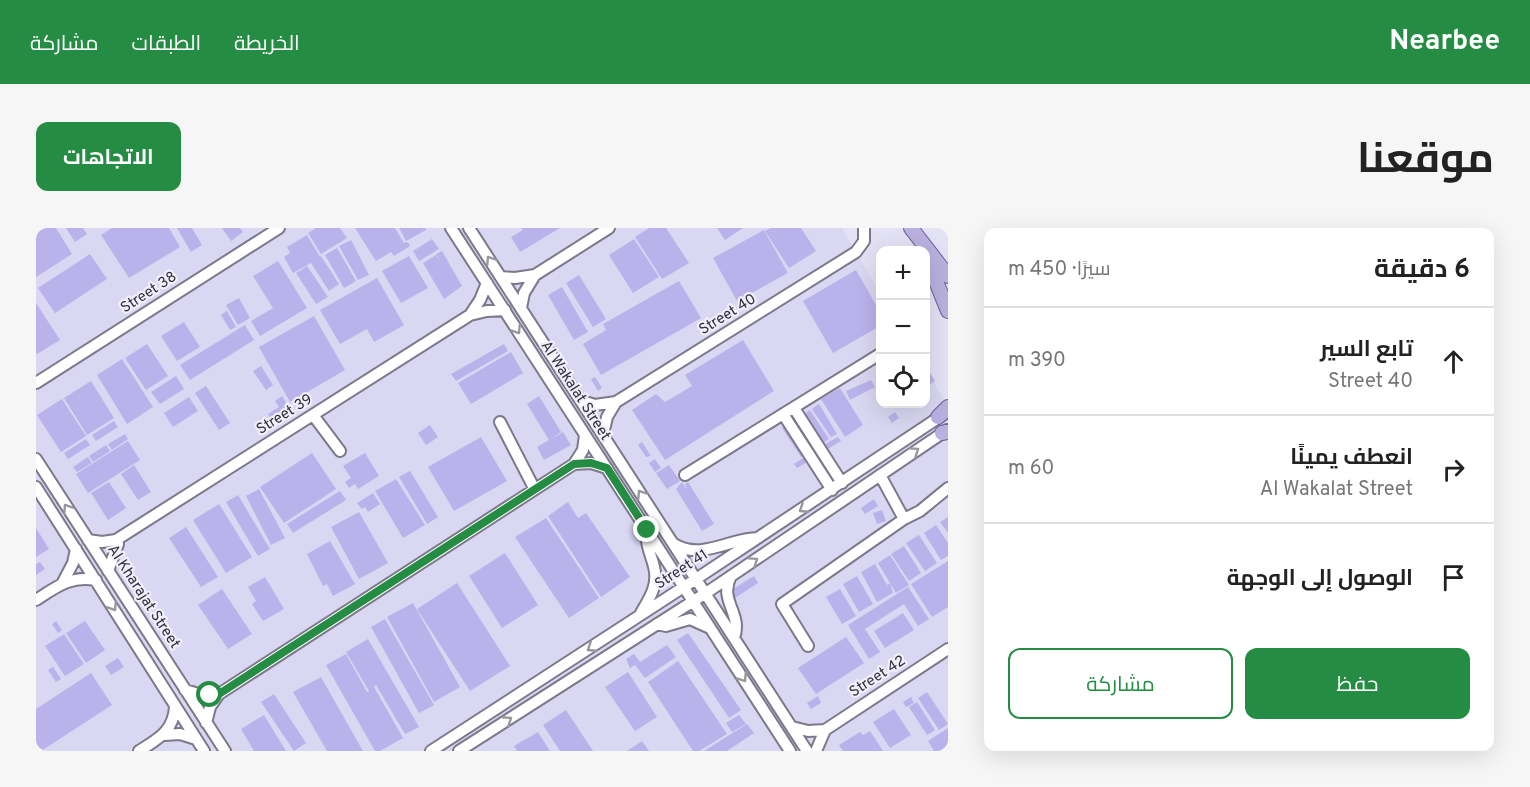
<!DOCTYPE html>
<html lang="ar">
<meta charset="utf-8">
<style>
body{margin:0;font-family:Overpass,Cairo,sans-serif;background:#f6f6f6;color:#222;direction:rtl}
.controls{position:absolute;right:18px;top:18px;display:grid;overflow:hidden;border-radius:12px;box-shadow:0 6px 24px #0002}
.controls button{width:54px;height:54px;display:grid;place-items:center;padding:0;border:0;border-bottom:2px solid #e0e0e0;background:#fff;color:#222;font:30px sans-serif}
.stop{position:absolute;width:18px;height:18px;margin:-14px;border:4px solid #258d43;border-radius:50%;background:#fff}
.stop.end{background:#258d43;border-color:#fff;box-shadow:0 2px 6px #0008}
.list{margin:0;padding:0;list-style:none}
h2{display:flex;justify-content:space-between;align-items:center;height:78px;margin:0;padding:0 24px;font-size:26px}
h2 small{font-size:20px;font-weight:400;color:#767676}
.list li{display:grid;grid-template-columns:39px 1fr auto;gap:18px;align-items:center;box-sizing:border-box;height:108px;padding:0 24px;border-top:2px solid #e0e0e0}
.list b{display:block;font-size:22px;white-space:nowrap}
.list p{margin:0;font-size:20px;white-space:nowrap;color:#767676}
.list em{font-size:20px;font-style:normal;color:#767676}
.actions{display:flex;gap:12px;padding:18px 24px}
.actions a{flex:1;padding:14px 0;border:2px solid #258d43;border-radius:12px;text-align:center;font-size:21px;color:#258d43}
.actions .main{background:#258d43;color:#fff}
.icon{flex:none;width:33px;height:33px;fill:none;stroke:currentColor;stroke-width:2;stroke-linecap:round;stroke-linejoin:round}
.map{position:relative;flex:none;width:912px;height:523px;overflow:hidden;direction:ltr;border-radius:12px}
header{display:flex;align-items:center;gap:36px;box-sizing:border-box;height:84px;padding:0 30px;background:#258d43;color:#fff}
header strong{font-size:28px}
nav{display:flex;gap:33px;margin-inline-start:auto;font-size:21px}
.intro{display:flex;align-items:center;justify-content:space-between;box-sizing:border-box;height:144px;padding:0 36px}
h1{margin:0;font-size:42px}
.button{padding:15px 27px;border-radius:12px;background:#258d43;color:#fff;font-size:21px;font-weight:700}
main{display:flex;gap:36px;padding:0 36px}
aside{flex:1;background:#fff;border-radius:12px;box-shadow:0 6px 24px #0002}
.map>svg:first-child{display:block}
.built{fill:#d9d7f1}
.building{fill:#bab3eb}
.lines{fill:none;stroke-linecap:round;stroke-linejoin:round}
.minor-casing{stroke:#7b798a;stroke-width:14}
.major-casing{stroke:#6b6297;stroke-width:16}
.minor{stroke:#fff;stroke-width:10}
.major{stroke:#b9b0df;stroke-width:14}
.oneway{stroke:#98989c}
.route{stroke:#258d43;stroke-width:8}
.labels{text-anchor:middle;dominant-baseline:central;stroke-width:4.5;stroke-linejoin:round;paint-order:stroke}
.street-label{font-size:15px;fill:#323138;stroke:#f1effe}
</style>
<header>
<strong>Nearbee</strong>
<nav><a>الخريطة</a><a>الطبقات</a><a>مشاركة</a></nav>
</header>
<div class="intro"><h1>موقعنا</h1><a class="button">الاتجاهات</a></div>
<main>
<aside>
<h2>6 دقيقة<small>سيرًا · 450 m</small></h2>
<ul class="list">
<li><svg class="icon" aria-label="ahead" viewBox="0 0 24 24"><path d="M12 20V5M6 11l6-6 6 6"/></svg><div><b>تابع السير</b><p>Street 40</p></div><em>390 m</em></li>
<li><svg class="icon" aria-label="right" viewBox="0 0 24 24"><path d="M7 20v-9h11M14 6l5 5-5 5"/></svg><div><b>انعطف يمينًا</b><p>Al Wakalat Street</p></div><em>60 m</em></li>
<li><svg class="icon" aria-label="arrive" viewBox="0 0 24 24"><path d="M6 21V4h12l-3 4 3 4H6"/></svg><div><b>الوصول إلى الوجهة</b></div></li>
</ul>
<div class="actions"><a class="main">حفظ</a><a>مشاركة</a></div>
</aside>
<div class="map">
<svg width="912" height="523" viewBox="0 0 912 523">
<rect width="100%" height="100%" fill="#e3e1f4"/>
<path class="built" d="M0,0H806L844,65V176H890V141L912,179V523H0Z"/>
<path class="building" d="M0,0H20L36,26L0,49Z
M30,0H47L51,6L39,14Z
M76,0H133L144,19L93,50L65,7Z
M141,0H156L166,17L155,24Z
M186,0H204L207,4L195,13Z
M280,0H304L311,10L285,26L272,5Z
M319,0H359L368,15L372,14L374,18L358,28L355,24L340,33Z
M363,0H389L390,2L370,13Z
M485,0H524L484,24L475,9L487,2Z
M613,0H630L653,35L626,51L599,9Z
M681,0H707L689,12Z
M735,0H765L780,23L753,40L729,3Z
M728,2L752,45L701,73L677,30Z
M271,7L284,29L285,28L303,56L293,63L275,35L257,45L248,29L254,25L251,19Z
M396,11L403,21L383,33L377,23Z
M598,11L623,49L597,65L573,27Z
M315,12L333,47L322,52L303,18Z
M301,20L320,53L308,60L289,27Z
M406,23L426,58L408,71L387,35L400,27L406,36L400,26Z
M54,26L71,51L19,85L2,60Z
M373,28L392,60L365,75L346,43Z
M242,33L271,80L224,108L215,93L237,80L217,48Z
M271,38L292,69L280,76L260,45Z
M820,42L844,84V98L797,125L767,73Z
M543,47L570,91L557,99L530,55Z
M341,50L368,97L338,114L331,101L304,116L284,82Z
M643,53L665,90L565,147L547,116L570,102L567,96Z
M526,59L552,104L538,112L512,67Z
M203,70L214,90L202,97L190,77Z
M0,75L24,112L1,126L0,124Z
M191,83L200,99L194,102L185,87Z
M278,88L309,142L254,174L223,119Z
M148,94L164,119L141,133L125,108Z
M209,97L218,112L154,152L144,137Z
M707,112L738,163L629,232L596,182L620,166L629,174L656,158L649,147Z
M111,116L132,148L110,162L89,130Z
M468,116L472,123L420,153L415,146Z
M475,124L487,145L435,176L422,155Z
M86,131L117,179L91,196L61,147Z
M225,138L237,157L230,162L217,143Z
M890,138L899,153L890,159Z
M140,148L148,161L124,176L115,164Z
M559,149L566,160L562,163L555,151Z
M835,152L839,159L814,172L810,163Z
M55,153L78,190L51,207L28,170Z
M170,158L194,195L183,202L159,165Z
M804,160L827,197L809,209L785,171Z
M246,168L255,182L237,194L232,186L243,179L239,173Z
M503,168L525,204L516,211L527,204L535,217L508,232L501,219L513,212L491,176Z
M153,169L162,183L137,199L128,185Z
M26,171L50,208L25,224L1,187Z
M783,176L801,206L795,209L776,181Z
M774,182L793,211L787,215L768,186Z
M859,184L863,190L856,195L852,189Z
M78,193L82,199L60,213L56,207Z
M752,196L771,225L765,229L746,200Z
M394,197L402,209L390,217L382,205Z
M89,206L92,211L76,222L72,216Z
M445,209L471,253L418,283L392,239Z
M802,209L805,213L792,221L789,216Z
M50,211L54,217L32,231L28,225Z
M92,213L104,232L52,265L40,246Z
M606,214L615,228L610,229L602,217Z
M70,217L74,223L57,234L53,228Z
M276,225L300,261L248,295L224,259Z
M329,225L343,248L322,261L319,256L313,260L309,254L315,250L307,238Z
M770,228L773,233L761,240L758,236Z
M52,229L56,235L41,244L37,239Z
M619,231L625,240L619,244L613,235Z
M98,237L115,264L102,272L85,246Z
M633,237L644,253L631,261L620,245Z
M374,243L402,289L391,296L363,249Z
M360,251L389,297L367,310L339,263Z
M73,254L90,280L72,292L55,265Z
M646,254L651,262L649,256L652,254L678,296L666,303L640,261Z
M223,261L249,310L235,317L210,268Z
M304,263L310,272L257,305L251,296Z
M337,265L344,276L332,284L329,279L326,281L321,275Z
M202,267L234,321L222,328L190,274Z
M838,271L842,278L829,286L825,280Z
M532,274L542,290L550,285L594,349L565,369L512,288Z
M183,276L216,329L190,345L157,292Z
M846,282L850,293L841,296L837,285Z
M323,284L352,335L323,351L295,299Z
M912,289V305L904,294Z
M510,290L563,370L533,390L479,309Z
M900,297L912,315V328L905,332L888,305Z
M150,299L182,349L165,359L133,310Z
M0,300L13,321L0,329Z
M883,307L901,335L889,343L870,315Z
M294,313L319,356L297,368L291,356L287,358L271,326Z
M868,318L885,345L873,353L855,326Z
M469,325L502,377L466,400L433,348Z
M854,327L873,357L860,365L842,335Z
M912,333V379L896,389L875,356Z
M4,334L9,341L0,347V336Z
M839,336L851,357L854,355L857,365L841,374L825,344Z
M718,348L722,355L699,370L694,363Z
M821,348L837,376L823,384L807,356Z
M229,349L248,381L227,393L216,376L220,373L212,359Z
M421,355L474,438L434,463L381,381Z
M872,359L893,391L882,398L868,376L829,401L844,424L833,431L812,397Z
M186,361L216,406L192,421L162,377Z
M804,361L820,388L806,396L790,369Z
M377,375L424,459L398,474L351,389Z
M867,385L878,402L849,420L838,403Z
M349,391L398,477L383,485L335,399Z
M20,393L26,402L22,405L16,396Z
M49,393L69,422L50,435L30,405Z
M652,405L705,482L693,490L641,412Z
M28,406L48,436L29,448L9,418Z
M810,409L828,435L780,466L762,440Z
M332,411L383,499L369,506L340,457L338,459L367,510L344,523H339L290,437L310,426L331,464L333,463L310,424Z
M631,417L640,429L609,450L599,437L594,440L590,431L598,426L604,434Z
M82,430L88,439L75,447L69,438Z
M642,433L691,506L663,523H657L612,454Z
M17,439L25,451L20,454L12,442Z
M592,444L621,489L599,503L569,459Z
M55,445L76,477L5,523H0V481Z
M285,449L327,523H291L257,464Z
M891,464L912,496L903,502L882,470Z
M238,466L270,515L258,523L225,474Z
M782,468L785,475L775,481L771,475Z
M875,469L878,475L870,479L867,474Z
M881,474L899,502L891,507L873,479Z
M858,481L875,507L854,520L837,494Z
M530,482L557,523H524L507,497Z
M228,487L250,523H218L205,501Z
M703,487L710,496L696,504L690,495Z
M711,496L718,505L691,523H668Z
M912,500V520L908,523H898L892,513Z
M834,503L847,523H807L803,517L824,504L827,507Z
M502,504L514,523H481L478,518Z
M606,513L613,523H591Z"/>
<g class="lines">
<defs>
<path id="minor" d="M415,0L754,523
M433,0L771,523
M465,49L479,50L499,47L573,0
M485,80L488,65L499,47
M434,87L444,72L451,55
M0,155L243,0
M546,173L559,177L580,174L820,24L828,13V0
M758,180L806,255
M747,186L796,262
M277,187L304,223
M464,194L498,260
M567,206L571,189L580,174
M0,231L189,523
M538,236L555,235L571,240
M649,247L844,126
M844,247L868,291L884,283L912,260
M0,259L168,523
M52,312L66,314L80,312L434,87L451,83L469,82
M638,316C665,333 694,310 722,310
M72,343L82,316L80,312
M695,348C682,373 707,385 698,410
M27,354L37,335L40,321
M0,372C20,359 35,347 60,352
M605,385C613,371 623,357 618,339C615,326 609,316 611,302
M621,396L630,398L654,391L674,400
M772,418L746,376L868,291
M149,462L166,467L183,466
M170,495L174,479L183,466L538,236L547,222L549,207
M756,499L772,503L789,502
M128,507L144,506L160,511
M103,523C122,511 138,503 139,478
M395,523L660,351L908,186
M423,523L670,365L911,202
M780,523L789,502L912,421"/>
<path id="major" d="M875,0L912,48
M893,36L912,83
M902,189L912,179
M906,205L912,204"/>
</defs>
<use href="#minor" class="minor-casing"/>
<use href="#major" class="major-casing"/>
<use href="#minor" class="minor"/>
<use href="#major" class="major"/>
</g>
<defs><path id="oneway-chevron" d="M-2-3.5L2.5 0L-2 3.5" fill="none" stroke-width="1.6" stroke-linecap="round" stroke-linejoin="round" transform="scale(1.5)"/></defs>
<g class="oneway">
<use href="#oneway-chevron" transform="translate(454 32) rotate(-123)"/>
<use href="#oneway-chevron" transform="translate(481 102) rotate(57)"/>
<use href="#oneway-chevron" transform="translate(879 223) rotate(-34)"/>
<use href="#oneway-chevron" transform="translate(605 266) rotate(-123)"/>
<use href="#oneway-chevron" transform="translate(31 280) rotate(-123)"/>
<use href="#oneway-chevron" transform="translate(767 281) rotate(147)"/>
<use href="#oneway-chevron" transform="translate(718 333) rotate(-34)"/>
<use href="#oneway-chevron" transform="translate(77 379) rotate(58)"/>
<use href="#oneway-chevron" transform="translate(555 420) rotate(147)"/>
<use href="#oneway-chevron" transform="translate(707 450) rotate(57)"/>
<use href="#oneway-chevron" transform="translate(472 492) rotate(-33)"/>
</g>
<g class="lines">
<path class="route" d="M174,467L183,466L538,236L555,235L571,240L611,302"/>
</g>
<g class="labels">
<g class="street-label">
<text transform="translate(113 65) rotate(-33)">Street 38</text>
<text transform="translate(692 87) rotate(-32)">Street 40</text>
<text transform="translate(539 163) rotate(57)">Al Wakalat Street</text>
<text transform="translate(249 187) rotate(-32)">Street 39</text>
<text transform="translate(646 342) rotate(-33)">Street 41</text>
<text transform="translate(107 369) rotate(57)">Al Kharajat Street</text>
<text transform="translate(842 449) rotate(-33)">Street 42</text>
</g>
</g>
</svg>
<div class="controls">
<button>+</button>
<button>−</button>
<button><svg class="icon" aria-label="locate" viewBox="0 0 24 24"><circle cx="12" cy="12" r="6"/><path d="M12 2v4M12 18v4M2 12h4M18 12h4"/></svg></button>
</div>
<div class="stop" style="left:174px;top:467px"></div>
<div class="stop end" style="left:611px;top:302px"></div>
</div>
</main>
